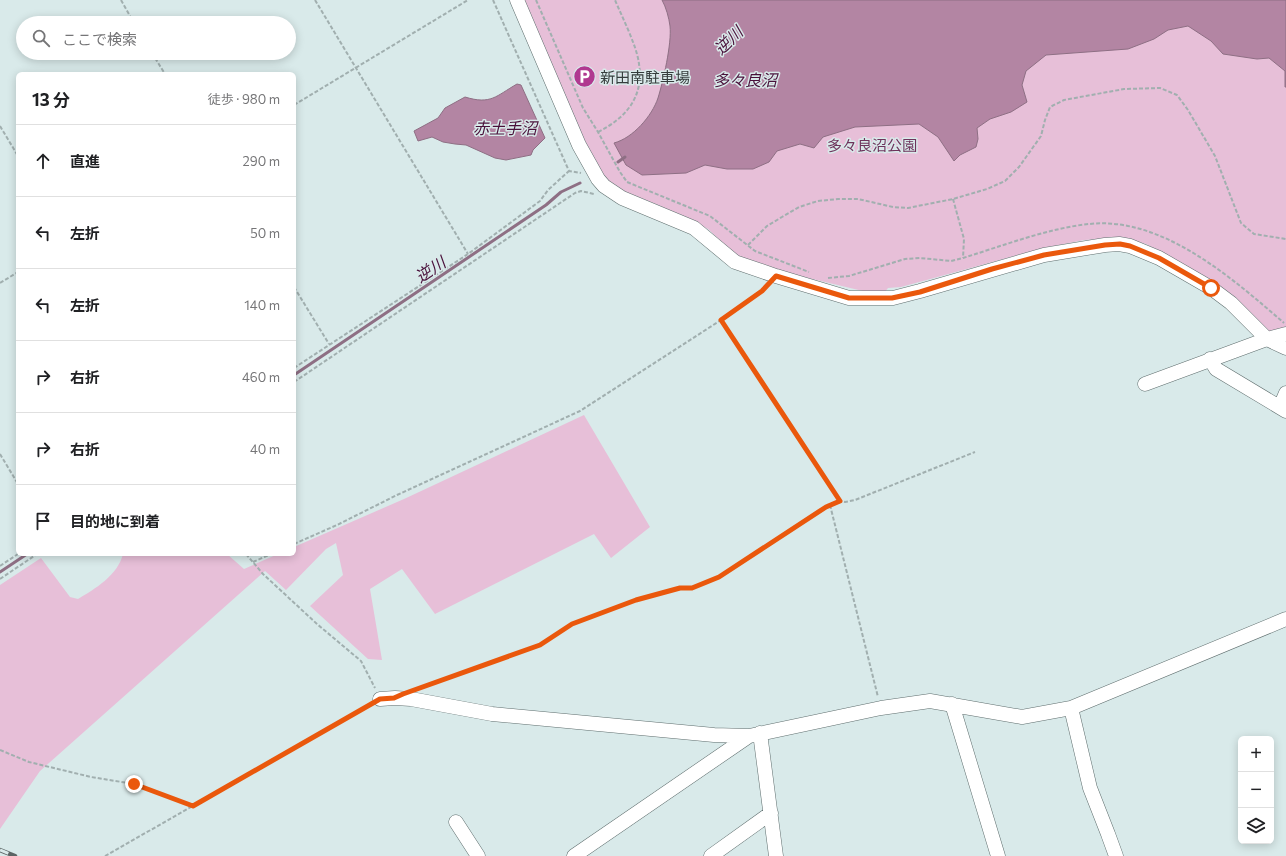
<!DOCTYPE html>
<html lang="ja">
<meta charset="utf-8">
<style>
body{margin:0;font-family:Commissioner,"Noto Sans JP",sans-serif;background:#f2f2f2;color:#202124}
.controls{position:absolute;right:12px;bottom:12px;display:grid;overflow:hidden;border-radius:6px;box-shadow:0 2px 10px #0003}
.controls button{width:36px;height:36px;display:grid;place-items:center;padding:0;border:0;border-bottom:1px solid #e0e0e0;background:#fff;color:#202124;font:20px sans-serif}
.stop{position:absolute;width:12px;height:12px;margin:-9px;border:3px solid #ea580c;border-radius:50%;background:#fff}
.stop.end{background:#ea580c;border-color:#fff;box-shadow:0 1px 4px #0008}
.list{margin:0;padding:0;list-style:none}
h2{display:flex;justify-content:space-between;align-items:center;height:52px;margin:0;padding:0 16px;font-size:17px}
h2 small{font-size:13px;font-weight:400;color:#757577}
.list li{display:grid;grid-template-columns:26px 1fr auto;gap:12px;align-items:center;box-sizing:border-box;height:72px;padding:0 16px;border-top:1px solid #e0e0e0}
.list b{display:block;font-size:15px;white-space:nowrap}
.list em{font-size:13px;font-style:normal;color:#757577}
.icon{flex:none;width:22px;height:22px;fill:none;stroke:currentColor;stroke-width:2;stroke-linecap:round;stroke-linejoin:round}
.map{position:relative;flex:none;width:1286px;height:856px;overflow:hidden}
.search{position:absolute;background:#fff;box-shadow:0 2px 10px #0003;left:16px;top:16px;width:280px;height:44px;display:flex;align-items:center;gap:10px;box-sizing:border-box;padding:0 14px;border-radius:22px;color:#757577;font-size:15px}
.panel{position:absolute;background:#fff;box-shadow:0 2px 10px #0003;left:16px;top:72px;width:280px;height:484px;border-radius:6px}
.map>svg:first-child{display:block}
.green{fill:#e7bfd8}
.water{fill:#b385a3;stroke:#8e6f84}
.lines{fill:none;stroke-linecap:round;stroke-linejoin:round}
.stream{stroke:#8e6f84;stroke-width:3}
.minor-casing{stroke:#5f6e6e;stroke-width:15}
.path{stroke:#a1afaf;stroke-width:2;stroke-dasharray:4 2;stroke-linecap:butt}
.minor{stroke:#fff;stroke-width:14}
.rail-casing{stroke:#5b6464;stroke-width:4.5}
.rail{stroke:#d9eaea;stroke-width:3;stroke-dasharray:9;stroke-linecap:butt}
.route{stroke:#ea580c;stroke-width:5}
.labels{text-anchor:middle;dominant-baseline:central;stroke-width:3;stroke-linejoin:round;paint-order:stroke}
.poi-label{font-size:15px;fill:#363d3d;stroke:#d9eaea;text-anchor:start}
.park-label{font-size:15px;fill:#6e335c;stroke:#d9eaea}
.water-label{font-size:16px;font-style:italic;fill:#49103a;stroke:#d9eaea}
</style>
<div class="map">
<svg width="1286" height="856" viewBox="0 0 1286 856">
<rect width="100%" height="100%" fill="#d9eaea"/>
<path class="green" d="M522,0H1286V331L1269,335L1190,269L1146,244L1123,238L1084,240L1040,249L901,287L888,288L885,292H867L804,277L746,261L730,250L708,229L658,205L618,189L604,179L584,144Z
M584,415L650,527L611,558L594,534L435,614L402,569L370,589L382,660L368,659L310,606L343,575L336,543L326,549L286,590L265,571L40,771L0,829V585L41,558L70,597L78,599C95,589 118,575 123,554H227L244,569L278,554H294V547L404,499Z"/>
<path class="water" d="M662,0H1286V87H1285V71L1269,58L1257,59L1223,54L1211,41L1188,26L1168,30L1154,39L1128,49L1046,55L1026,71L1022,85L1027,102L1011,112L990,119L977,128L978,139L976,147L960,155L954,161L938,137L919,124L855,127L823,137L814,148L800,144L777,151L769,162L753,169H727L705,165L686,173L642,175L626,165L614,143C633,138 652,116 658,98C663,82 672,43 670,26C669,18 666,7 662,0Z
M517,84L521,85L545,138L533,150L531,155L506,160L495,158L466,145L455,144L443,142L432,137L418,141L414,131L438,118L445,108L465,97C491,105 496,96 517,84Z"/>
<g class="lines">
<path class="stream" d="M618,162L625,157
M294,375L546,205L561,192L580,183
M0,572L27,554"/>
<defs>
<path id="minor" d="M517,0L579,145L598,179L604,186L622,198L694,228L735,262L776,276L849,298H893L920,291L1044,255L1105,245L1119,244L1130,246L1159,258L1211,288L1231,303L1267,339L1286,348
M1210,359L1216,369L1286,411
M1145,384L1267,339L1286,334
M1280,407L1286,393
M380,699L395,698L411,699L492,714L714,735L749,736
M952,704L998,856
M1071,708L1090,788L1108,834L1116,856
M760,733L776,856
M456,822L478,856
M574,856L749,736L881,708L930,701L1022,717L1071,708L1286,619
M711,856L771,813"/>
</defs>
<use href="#minor" class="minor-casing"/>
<path class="path" d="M121,0L134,23
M315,0L468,254
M493,0L569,171L581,173
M536,0L583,108L598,132L620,172L627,182L710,216L755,251L809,272
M152,53L165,74
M294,105L468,0
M0,126L18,156
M598,132C626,118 644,97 639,64C637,46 622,17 615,0
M953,199L964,239L963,258
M748,245L767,226L782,217L799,207L818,201L838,199H858L893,207L908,208L953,199L987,189L1005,181L1019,167L1041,136L1045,120L1050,107L1064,100L1124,89L1160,88L1177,95L1188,110L1215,156L1241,223L1254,234L1286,239
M828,278L849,276L905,259L920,258L951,261L963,258C1002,246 1049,228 1089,224C1162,216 1232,278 1284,323
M0,283L18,272
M294,287L329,344
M721,320L840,501
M294,368L468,254L540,201L548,190L569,171
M294,382L575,193L581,191L594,194
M0,454L18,484
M830,505L878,697
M294,544L337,525L397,495L580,411L721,320L761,291L767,286
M246,554L263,574L317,624L361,661L375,688
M253,562L271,554
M0,566L18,554
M0,579L37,554
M420,688L540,645L572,624L636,600L680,588H692L719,577L826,507L840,501L845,502L855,500L975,452
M0,750L29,762L91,777L134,784L193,806
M105,856L370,705"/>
<use href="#minor" class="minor"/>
<defs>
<path id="rail" d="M0,850L15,856"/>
</defs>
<use href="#rail" class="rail-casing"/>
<use href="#rail" class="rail"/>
</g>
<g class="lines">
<path class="route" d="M134,784L193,806L380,699L394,698L403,694L540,645L572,624L636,600L680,588H692L719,577L826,507L840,501L721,320L762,291L776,276L849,298H892L920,292L992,269L1044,255L1105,245L1120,244L1130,246L1159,258L1211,288"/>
</g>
<defs>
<symbol id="parking-disc" viewBox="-11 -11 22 22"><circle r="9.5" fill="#b03990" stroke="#d9eaea"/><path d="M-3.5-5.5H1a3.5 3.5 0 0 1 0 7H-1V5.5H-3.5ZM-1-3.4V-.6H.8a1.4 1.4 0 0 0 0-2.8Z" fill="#fff"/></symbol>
</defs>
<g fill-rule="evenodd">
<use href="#parking-disc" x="572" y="64" width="25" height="25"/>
</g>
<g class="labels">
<g class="poi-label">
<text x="600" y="77">新田南駐車場</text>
</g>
<g class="park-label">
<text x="872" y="145">多々良沼公園</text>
</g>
<g class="water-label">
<text transform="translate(728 40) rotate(-44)">逆川</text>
<text x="745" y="79">多々良沼</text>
<text x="505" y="127">赤土手沼</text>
<text transform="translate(430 269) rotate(-34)">逆川</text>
</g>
</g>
</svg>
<div class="controls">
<button>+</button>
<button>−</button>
<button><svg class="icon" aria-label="layers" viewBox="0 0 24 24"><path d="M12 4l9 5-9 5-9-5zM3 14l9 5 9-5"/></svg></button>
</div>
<div class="stop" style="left:1211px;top:288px"></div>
<div class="stop end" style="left:134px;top:784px"></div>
<div class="search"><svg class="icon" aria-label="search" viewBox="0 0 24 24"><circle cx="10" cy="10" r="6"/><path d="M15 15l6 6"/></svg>ここで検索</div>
<section class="panel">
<h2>13 分<small>徒歩 · 980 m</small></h2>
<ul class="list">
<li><svg class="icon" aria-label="ahead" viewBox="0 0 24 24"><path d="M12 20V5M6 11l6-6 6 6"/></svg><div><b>直進</b></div><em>290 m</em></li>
<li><svg class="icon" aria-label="left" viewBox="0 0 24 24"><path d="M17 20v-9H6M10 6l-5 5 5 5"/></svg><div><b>左折</b></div><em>50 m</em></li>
<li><svg class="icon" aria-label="left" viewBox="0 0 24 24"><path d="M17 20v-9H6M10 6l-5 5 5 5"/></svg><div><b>左折</b></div><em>140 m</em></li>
<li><svg class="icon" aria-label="right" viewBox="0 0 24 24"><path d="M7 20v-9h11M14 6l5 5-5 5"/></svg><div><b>右折</b></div><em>460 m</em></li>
<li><svg class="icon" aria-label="right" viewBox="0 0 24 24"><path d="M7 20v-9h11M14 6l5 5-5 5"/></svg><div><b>右折</b></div><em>40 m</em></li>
<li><svg class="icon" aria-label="arrive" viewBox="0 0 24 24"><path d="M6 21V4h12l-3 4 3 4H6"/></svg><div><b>目的地に到着</b></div></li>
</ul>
</section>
</div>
